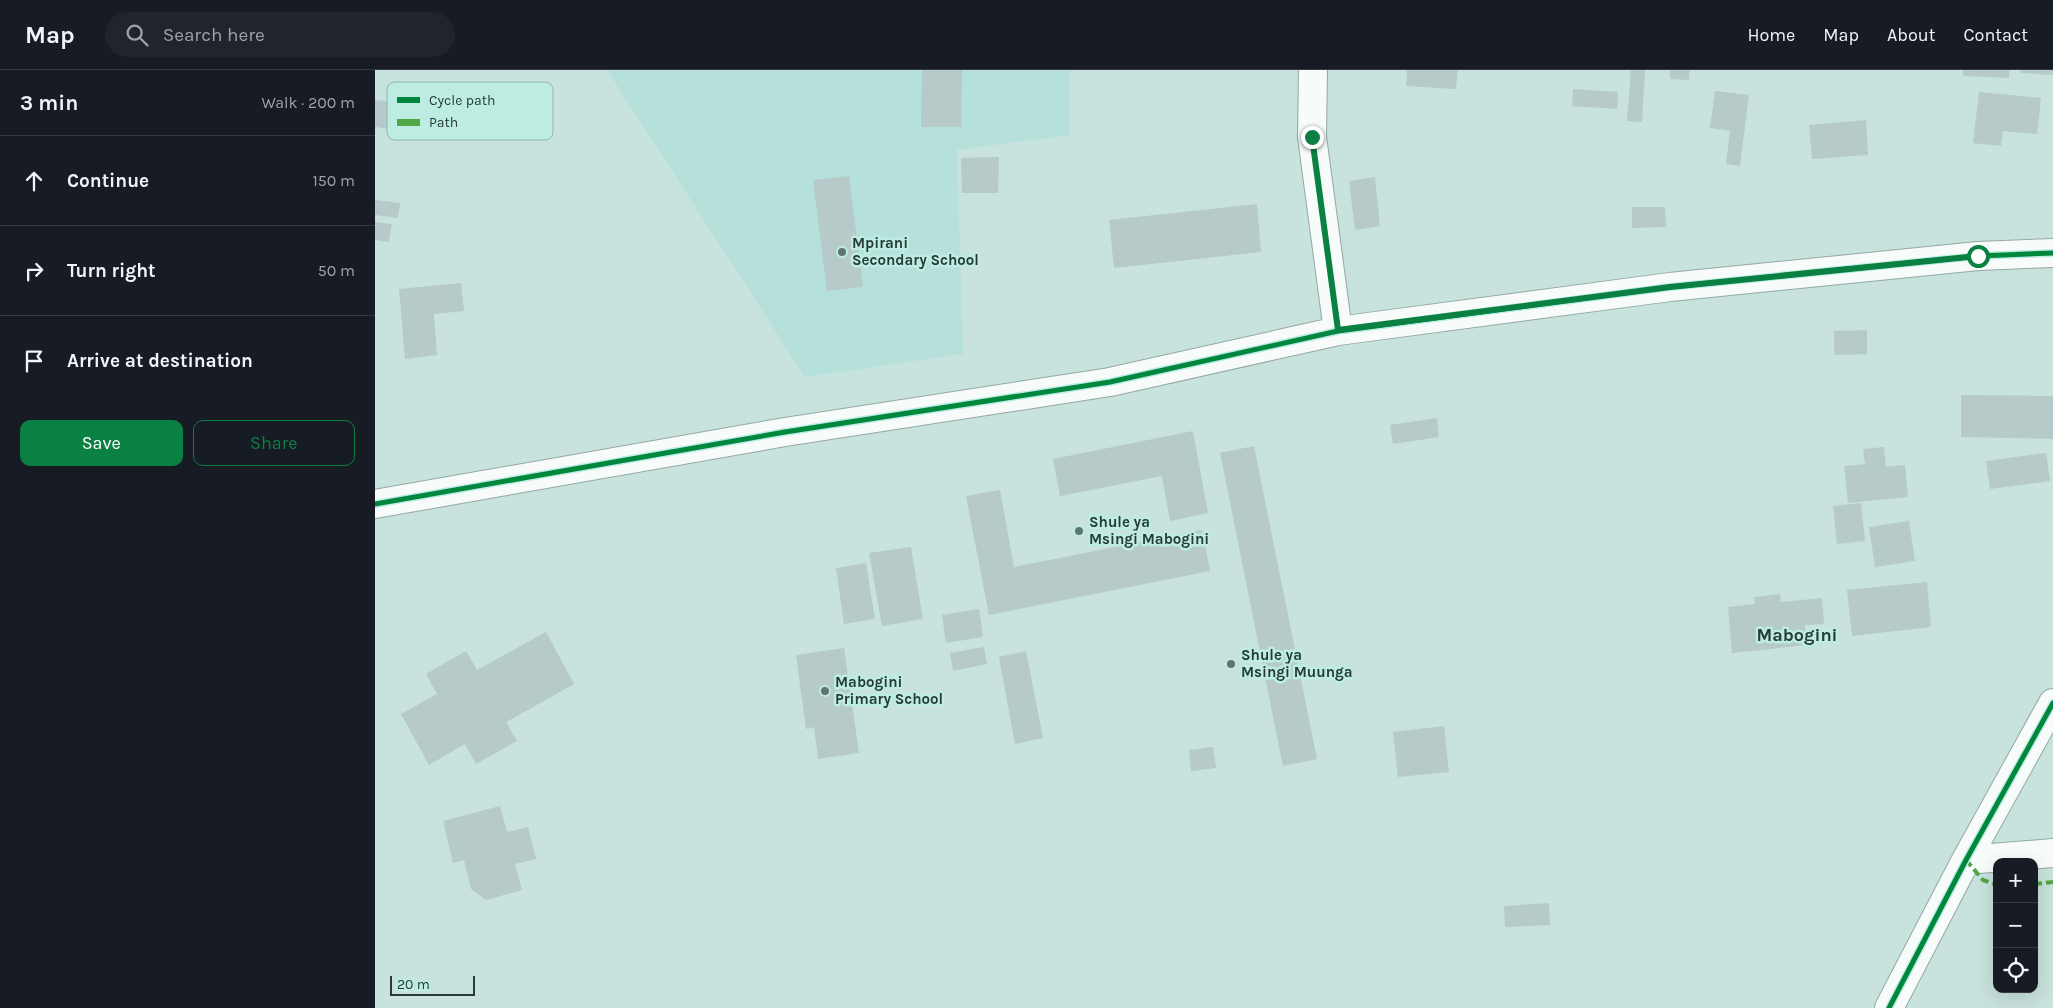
<!DOCTYPE html>
<meta charset="utf-8">
<style>
body{margin:0;font-family:Karla,sans-serif;background:#20242c;color:#f1f3f6}
.controls{position:absolute;right:15px;bottom:15px;display:grid;overflow:hidden;border-radius:10px;box-shadow:0 5px 20px #0002}
.controls button{width:45px;height:45px;display:grid;place-items:center;padding:0;border:0;border-bottom:1px solid #363941;background:#171b24;color:#f1f3f6;font:25px sans-serif}
.scale{position:absolute;left:15px;bottom:12px;width:85px;box-sizing:border-box;padding-left:5px;border:2px solid #273a37;border-top:0;font-size:14px;line-height:18px;white-space:nowrap;color:#273a37;-webkit-text-stroke:4px #bdece3;paint-order:stroke}
.stop{position:absolute;width:15px;height:15px;margin:-11px;border:4px solid #0b8043;border-radius:50%;background:#fff}
.stop.end{background:#0b8043;border-color:#fff;box-shadow:0 1px 5px #0008}
.list{margin:0;padding:0;list-style:none}
h2{display:flex;justify-content:space-between;align-items:center;height:65px;margin:0;padding:0 20px;font-size:21px}
h2 small{font-size:16px;font-weight:400;color:#9ea1a6}
.list li{display:grid;grid-template-columns:32px 1fr auto;gap:15px;align-items:center;box-sizing:border-box;height:90px;padding:0 20px;border-top:1px solid #363941}
.list b{display:block;font-size:19px;white-space:nowrap}
.list em{font-size:16px;font-style:normal;color:#9ea1a6}
.actions{display:flex;gap:10px;padding:15px 20px}
.actions a{flex:1;padding:11px 0;border:1px solid #0b8043;border-radius:10px;text-align:center;font-size:18px;color:#0b8043}
.actions .main{background:#0b8043;color:#fff}
.icon{flex:none;width:28px;height:28px;fill:none;stroke:currentColor;stroke-width:2;stroke-linecap:round;stroke-linejoin:round}
.map{position:relative;flex:none;width:1678px;height:938px;overflow:hidden}
header{display:flex;align-items:center;gap:30px;box-sizing:border-box;height:70px;padding:0 25px;background:#171b24;border-bottom:1px solid #363941}
header strong{font-size:24px}
nav{display:flex;gap:28px;margin-inline-start:auto;font-size:18px}
.search{width:350px;height:45px;background:#20242c;display:flex;align-items:center;gap:12px;box-sizing:border-box;padding:0 18px;border-radius:28px;color:#9ea1a6;font-size:19px}
main{display:flex}
aside{flex:1;background:#171b24}
.map>svg:first-child{display:block}
.built{fill:#b6e1da}
.building{fill:#b5cac9}
.lines{fill:none;stroke-linecap:round;stroke-linejoin:round}
.minor-casing{stroke:#94a8a4;stroke-width:30}
.minor{stroke:#f7fbfa;stroke-width:28}
.quiet{stroke:#51a645;stroke-width:4;stroke-dasharray:8 4;stroke-linecap:butt}
.cycleway-casing{stroke:#bdece3;stroke-width:8}
.cycleway{stroke:#00873e;stroke-width:5}
.route{stroke:#0b8043;stroke-width:6}
.poi-dot{fill:#5f7571;stroke:#bdece3;stroke-width:2}
.labels{text-anchor:middle;dominant-baseline:central;stroke-width:5;stroke-linejoin:round;paint-order:stroke}
.poi-label{font-size:15px;font-weight:bold;fill:#273a37;stroke:#bdece3;text-anchor:start}
.quarter-label{font-size:18px;font-weight:bold;fill:#273a37;stroke:#bdece3}
.key{fill:#bdece3;stroke:#90b7af;stroke-width:1}
.key-label{font-size:14px;fill:#273a37}
</style>
<header>
<strong>Map</strong>
<div class="search"><svg class="icon" aria-label="search" viewBox="0 0 24 24"><circle cx="10" cy="10" r="6"/><path d="M15 15l6 6"/></svg>Search here</div>
<nav><a>Home</a><a>Map</a><a>About</a><a>Contact</a></nav>
</header>
<main>
<aside>
<h2>3 min<small>Walk · 200 m</small></h2>
<ul class="list">
<li><svg class="icon" aria-label="ahead" viewBox="0 0 24 24"><path d="M12 20V5M6 11l6-6 6 6"/></svg><div><b>Continue</b></div><em>150 m</em></li>
<li><svg class="icon" aria-label="right" viewBox="0 0 24 24"><path d="M7 20v-9h11M14 6l5 5-5 5"/></svg><div><b>Turn right</b></div><em>50 m</em></li>
<li><svg class="icon" aria-label="arrive" viewBox="0 0 24 24"><path d="M6 21V4h12l-3 4 3 4H6"/></svg><div><b>Arrive at destination</b></div></li>
</ul>
<div class="actions"><a class="main">Save</a><a>Share</a></div>
</aside>
<div class="map">
<svg width="1678" height="938" viewBox="0 0 1678 938">
<rect width="100%" height="100%" fill="#c8e2dd"/>
<path class="built" d="M232,0H695L694,65L582,80L588,284L430,307Z"/>
<path class="building" d="M547,0H587L586,57H546Z
M1032,0H1083L1081,19L1031,16Z
M1256,0H1270L1267,52L1252,51Z
M1295,0H1315L1314,10L1295,9Z
M1588,0H1634V8L1588,6Z
M1646,0H1678V5L1645,3Z
M1198,19L1243,22L1242,39L1197,36Z
M1340,21L1374,25L1365,96L1351,94L1355,61L1335,58Z
M1604,22L1666,28L1662,64L1628,61L1626,76L1598,73Z
M0,30L24,32L22,60L0,57Z
M1491,50L1493,85L1437,89L1434,55Z
M624,87L623,123H587L586,88Z
M474,106L488,217L452,221L438,110Z
M1000,107L1005,156L980,160L974,111Z
M0,130L25,133L23,148L0,145Z
M882,134L886,182L739,198L734,150Z
M1257,137H1290L1291,157L1257,158Z
M0,152L17,154L14,172L0,170Z
M86,213L89,241L59,244L62,285L30,289L24,219Z
M1492,260V284L1459,285V261Z
M1586,325L1678,326V369L1586,367Z
M1062,348L1064,367L1018,374L1015,355Z
M818,361L833,443L795,451L787,406L685,426L678,389Z
M879,376L942,689L908,696L845,383Z
M1509,377L1511,397L1530,395L1533,427L1473,433L1469,396L1490,394L1488,379Z
M1671,383L1675,411L1615,419L1611,391Z
M625,420L639,497L827,460L835,501L614,545L591,426Z
M1486,433L1490,471L1462,474L1458,436Z
M1534,451L1540,491L1500,497L1494,457Z
M536,477L548,549L507,556L494,483Z
M491,493L500,549L469,554L461,498Z
M1552,512L1556,557L1477,566L1472,520Z
M1405,524L1406,532L1447,528L1449,554L1430,555L1432,575L1357,583L1353,537L1380,534L1379,527Z
M604,539L608,567L571,573L567,545Z
M171,562L199,614L131,652L142,671L101,694L90,674L54,695L26,644L62,624L51,604L91,581L102,600Z
M609,577L612,594L578,601L575,583Z
M469,578L484,683L443,689L439,657L431,659L421,585Z
M651,581L668,668L640,674L624,587Z
M1069,656L1074,702L1023,707L1018,662Z
M838,677L841,698L816,701L814,680Z
M125,736L132,762L153,757L161,789L140,794L147,820L111,830L96,819L89,790L78,793L68,751Z
M1174,833L1175,855L1130,857L1129,836Z"/>
<g class="lines">
<defs>
<path id="minor" d="M938,0L937,67L963,261
M0,434L410,362L735,312L963,261L1295,217L1603,186L1678,183
M1591,790L1678,783
M1514,938L1591,790L1678,633"/>
</defs>
<use href="#minor" class="minor-casing"/>
<use href="#minor" class="minor"/>
<path class="quiet" d="M1591,790L1608,810L1622,815
M1659,814L1678,812"/>
<defs>
<path id="cycleway" d="M0,434L410,362L735,312L963,261L1295,217L1603,186L1678,183
M1514,938L1591,790L1678,633"/>
</defs>
<use href="#cycleway" class="cycleway-casing"/>
<use href="#cycleway" class="cycleway"/>
</g>
<g class="lines">
<path class="route" d="M937,67L963,260L1295,217L1603,186"/>
</g>
<g class="poi-dot">
<circle cx="467" cy="182" r="5"/>
<circle cx="704" cy="461" r="5"/>
<circle cx="856" cy="594" r="5"/>
<circle cx="450" cy="621" r="5"/>
</g>
<g class="labels">
<g class="poi-label">
<text x="477" y="173">Mpirani<tspan x="477" dy="17">Secondary School</tspan></text>
<text x="714" y="452">Shule ya<tspan x="714" dy="17">Msingi Mabogini</tspan></text>
<text x="866" y="585">Shule ya<tspan x="866" dy="17">Msingi Muunga</tspan></text>
<text x="460" y="612">Mabogini<tspan x="460" dy="17">Primary School</tspan></text>
</g>
<g class="quarter-label">
<text x="1422" y="565">Mabogini</text>
</g>
</g>
<rect x="12" y="12" width="166" height="58" rx="8" class="key"/>
<rect x="22" y="27" width="23" height="6" fill="#00873e"/>
<rect x="22" y="49" width="23" height="7" fill="#51a645"/>
<g class="key-label">
<text x="54" y="35">Cycle path</text>
<text x="54" y="57">Path</text>
</g>
</svg>
<div class="controls">
<button>+</button>
<button>−</button>
<button><svg class="icon" aria-label="locate" viewBox="0 0 24 24"><circle cx="12" cy="12" r="6"/><path d="M12 2v4M12 18v4M2 12h4M18 12h4"/></svg></button>
</div>
<div class="scale">20 m</div>
<div class="stop" style="left:1603px;top:186px"></div>
<div class="stop end" style="left:937px;top:67px"></div>
</div>
</main>
